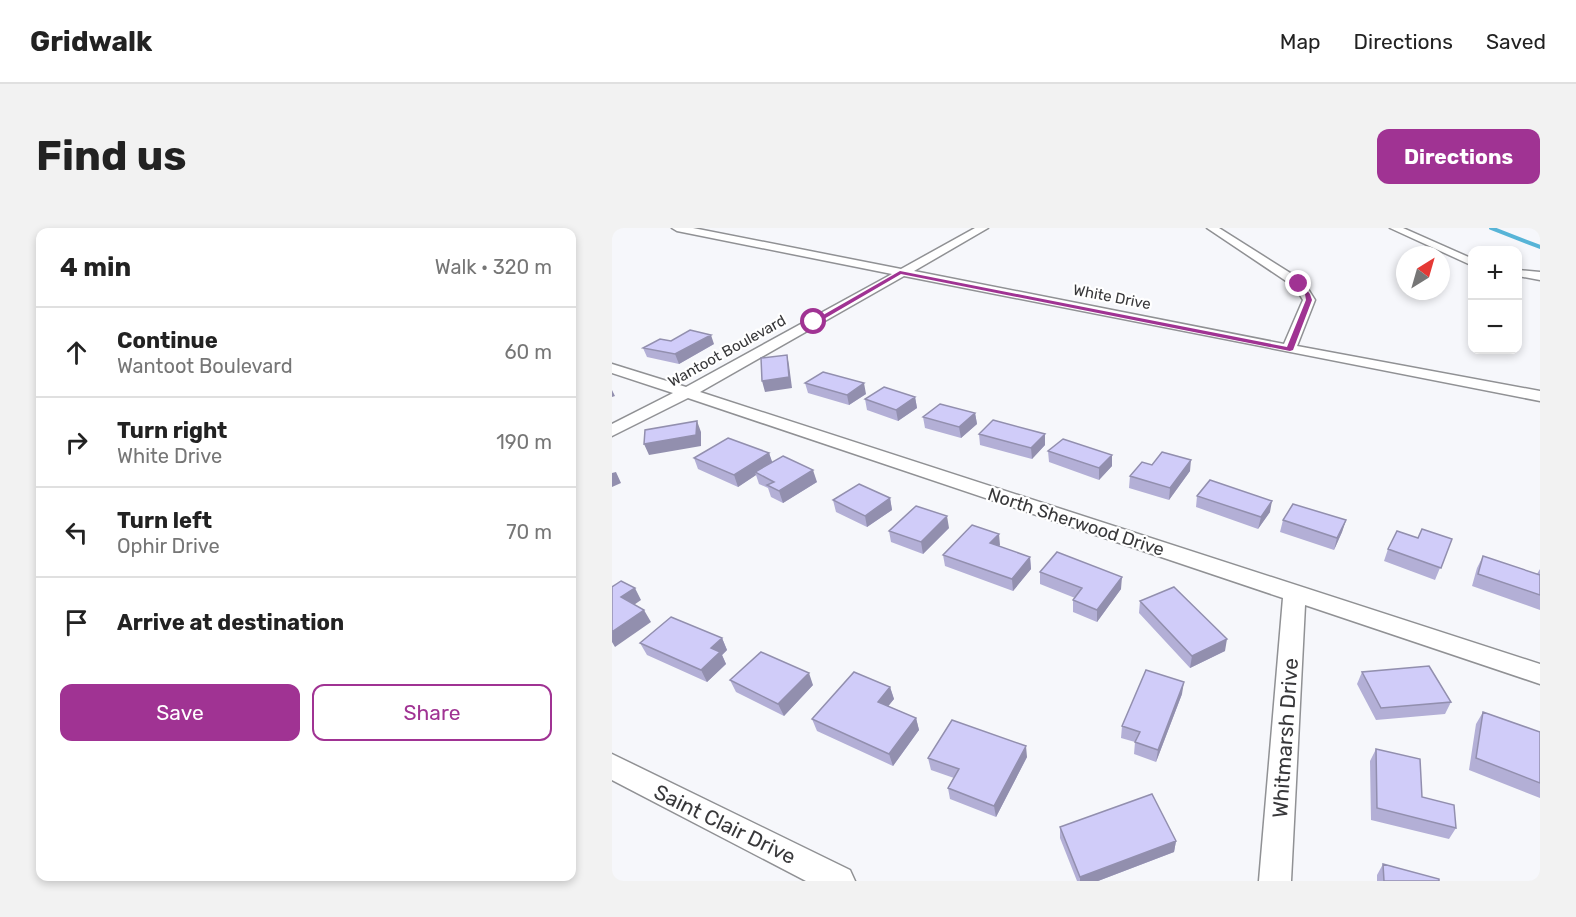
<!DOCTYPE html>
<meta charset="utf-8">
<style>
body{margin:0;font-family:Rubik,sans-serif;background:#f2f2f2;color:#222}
.controls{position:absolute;right:18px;top:18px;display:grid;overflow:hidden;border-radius:12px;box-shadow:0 3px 9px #0003}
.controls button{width:54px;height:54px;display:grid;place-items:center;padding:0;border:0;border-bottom:2px solid #e0e0e0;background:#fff;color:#222;font:30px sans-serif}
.compass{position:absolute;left:784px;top:18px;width:54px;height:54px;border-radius:50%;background:#fff;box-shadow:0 3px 9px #0003;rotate:37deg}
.stop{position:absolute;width:18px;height:18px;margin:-14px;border:4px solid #a03393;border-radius:50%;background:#fff}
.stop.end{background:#a03393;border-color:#fff;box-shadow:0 2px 6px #0008}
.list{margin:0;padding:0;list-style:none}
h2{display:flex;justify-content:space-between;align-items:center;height:78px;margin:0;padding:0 24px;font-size:26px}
h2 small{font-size:20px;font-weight:400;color:#767676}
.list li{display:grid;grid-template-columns:39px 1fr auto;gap:18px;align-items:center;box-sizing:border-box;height:90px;padding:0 24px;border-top:2px solid #e0e0e0}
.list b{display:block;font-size:22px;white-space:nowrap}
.list p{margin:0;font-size:20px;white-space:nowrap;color:#767676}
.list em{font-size:20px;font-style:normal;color:#767676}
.actions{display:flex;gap:12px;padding:18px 24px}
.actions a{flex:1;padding:14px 0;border:2px solid #a03393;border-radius:12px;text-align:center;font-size:21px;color:#a03393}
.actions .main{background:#a03393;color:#fff}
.icon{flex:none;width:33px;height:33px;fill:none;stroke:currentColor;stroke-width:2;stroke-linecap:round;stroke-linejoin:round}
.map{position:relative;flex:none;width:928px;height:653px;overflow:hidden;border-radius:12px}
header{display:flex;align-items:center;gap:36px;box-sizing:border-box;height:84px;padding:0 30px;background:#fff;border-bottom:2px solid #e0e0e0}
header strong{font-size:28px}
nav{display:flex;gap:33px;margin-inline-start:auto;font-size:21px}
.intro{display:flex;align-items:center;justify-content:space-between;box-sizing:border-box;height:144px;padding:0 36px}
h1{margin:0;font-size:42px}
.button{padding:15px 27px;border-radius:12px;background:#a03393;color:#fff;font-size:21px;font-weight:700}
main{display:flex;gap:36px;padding:0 36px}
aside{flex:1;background:#fff;border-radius:12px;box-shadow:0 3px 9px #0003}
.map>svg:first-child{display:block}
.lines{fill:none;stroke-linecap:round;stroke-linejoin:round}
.stream{stroke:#57b4d7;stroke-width:4}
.minor-casing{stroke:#909194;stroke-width:3}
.minor{fill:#fff;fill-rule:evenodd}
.wall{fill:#b3afd6}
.shaded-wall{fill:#928fae}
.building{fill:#d0ccf9;stroke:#928fae;stroke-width:1.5}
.route{fill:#a03393}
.labels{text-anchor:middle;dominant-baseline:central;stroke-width:4.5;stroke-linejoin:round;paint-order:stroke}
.far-street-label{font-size:15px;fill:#38383a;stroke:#fff}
.street-label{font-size:18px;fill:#38383a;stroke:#fff}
.near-street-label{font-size:21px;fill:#38383a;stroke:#fff}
</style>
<header>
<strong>Gridwalk</strong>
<nav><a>Map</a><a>Directions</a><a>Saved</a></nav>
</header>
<div class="intro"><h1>Find us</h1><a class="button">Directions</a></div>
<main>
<aside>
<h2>4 min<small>Walk · 320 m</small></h2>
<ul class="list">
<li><svg class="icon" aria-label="ahead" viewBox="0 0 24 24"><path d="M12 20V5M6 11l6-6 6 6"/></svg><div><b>Continue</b><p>Wantoot Boulevard</p></div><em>60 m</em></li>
<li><svg class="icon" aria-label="right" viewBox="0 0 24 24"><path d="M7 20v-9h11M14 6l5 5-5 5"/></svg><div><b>Turn right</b><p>White Drive</p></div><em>190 m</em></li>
<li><svg class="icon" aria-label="left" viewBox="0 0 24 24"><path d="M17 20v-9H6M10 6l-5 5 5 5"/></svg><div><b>Turn left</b><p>Ophir Drive</p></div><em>70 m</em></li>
<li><svg class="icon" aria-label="arrive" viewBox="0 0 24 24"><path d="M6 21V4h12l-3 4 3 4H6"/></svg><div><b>Arrive at destination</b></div></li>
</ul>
<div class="actions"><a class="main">Save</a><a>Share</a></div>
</aside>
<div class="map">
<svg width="928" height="653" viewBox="0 0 928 653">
<rect width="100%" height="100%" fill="#f6f7fb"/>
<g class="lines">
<path class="stream" d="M879,0L928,19"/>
<defs>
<path id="minor" d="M60,0H81L289,41L363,0H376L302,43L672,116L691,72L683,59L595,0H607L691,53L703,72L685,118L928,163V173L292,48L88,164L928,436V456L693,377L679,653H647L671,370L76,170L0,208V196L61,165L0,145V136L74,159L280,46L65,3Z
M778,0H791L861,31V38Z
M906,42L928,44V52L906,48Z
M0,526L238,642L243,653H194L0,552Z"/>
</defs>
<use href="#minor" class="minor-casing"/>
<use href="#minor" class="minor"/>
</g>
<path class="wall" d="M102,116L67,136L35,129L31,120Z
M193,155L254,166L237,177L196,165Z
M303,169L305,180L286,193L255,182L253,171Z
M363,185L365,196L349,210L313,200L311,189Z
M367,206H433V217L420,231L368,217Z
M436,223L500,238L487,252L437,234Z
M157,225L160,235L205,254L171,275L159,269L156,260L147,256L144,247L126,259L86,241L82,230Z
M540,237L578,243L557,272L517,260L518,248Z
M585,268L658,284L646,301L584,279Z
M278,270L280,282L255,299L224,284L221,272Z
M671,292H734L730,304L722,322L668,304Z
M337,300L311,326L279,314L277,303Z
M806,310L840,311L823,352L772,333L776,321Z
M388,317L387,318L418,329L419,341L401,363L333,338L331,327Z
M871,328L925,346L928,341V382L860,358L865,340Z
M428,344L509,361L485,394L461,384V372L463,370L428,356Z
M528,373L613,423L578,440L527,385Z
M110,410L115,422L110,427L114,436L95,454L35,427L28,415Z
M750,444L839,474L833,486L764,492L745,456Z
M118,452L201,457L172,488L124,464Z
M278,459L282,471L276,478L304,490L307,502L281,538L205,503L200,491Z
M570,466L544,534L522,526L523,514L509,510L510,498Z
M871,484L928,504V570L857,542L864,496Z
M764,521L810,569L844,600L837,611L759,592L758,533Z
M415,529L384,589L338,571L336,560L342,550L319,542L316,530Z
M448,599L564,613L562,624L486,653H465L448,610Z
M771,636L827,653H765V647Z"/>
<path class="shaded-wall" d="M99,107L102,116L67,136L63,126Z
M175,127L177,137L180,160L153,164L150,153Z
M252,155L254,166L237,177L235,167Z
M0,162L3,168L0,169Z
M303,169L305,180L286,193L284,182Z
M363,185L365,196L349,210L347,199Z
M85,193L89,204V218L37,227L32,216Z
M433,206V217L420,231L419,220Z
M157,225L161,236L143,244L144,247L126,259L122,247Z
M500,227V238L487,252V240Z
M579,232L578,243L557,272L558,260Z
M201,242L205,254L171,275L167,263Z
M4,244L9,255L0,259V245Z
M278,270L280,282L255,299L253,288Z
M660,273L658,284L646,301L649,289Z
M335,288L337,300L311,326L309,314Z
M734,292L730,304L722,322L725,310Z
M387,306L388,317L379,327L378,315Z
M418,329L419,341L401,363L400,351Z
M510,349L509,361L485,394V382Z
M23,360L29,372L16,381L9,369Z
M32,382L39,394L3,419L0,414V404Z
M110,410L115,422L110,427L114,436L95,454L89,442L99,420Z
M615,411L613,423L578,440L580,428Z
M197,445L201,457L172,488L166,476Z
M572,454L570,466L544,534L546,522Z
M278,459L282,471L270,486L266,474Z
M304,490L307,502L281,538L277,526Z
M414,518L415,529L384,589L382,578Z
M564,613L562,624L486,653H468V649Z"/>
<path class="building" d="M78,102L99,107L63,126L31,120L48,111L59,113Z
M175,127L177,149L150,153L149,130Z
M211,144L252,155L235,167L193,155Z
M272,159L303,169L284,182L253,171Z
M328,176L363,185L347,199L311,189Z
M381,192L433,206L419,220L367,206Z
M85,193L84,207L32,216L33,202Z
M116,210L157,225L122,247L82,230Z
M451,211L500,227L487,240L436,223Z
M550,224L579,232L558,260L518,248L530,234L540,237Z
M171,228L201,242L167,263L155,257L162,254L143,244Z
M598,252L660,273L649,289L585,268Z
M247,256L278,270L253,288L221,272Z
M681,276L734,292L725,310L671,292Z
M304,278L335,288L309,314L277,303Z
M360,297L387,306L378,315L418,329L400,351L331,327Z
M810,301L840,311L829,340L776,321L785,303L806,310Z
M445,324L510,349L485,382L461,372L470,360L428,344Z
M871,328L928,347V367L866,346Z
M9,353L23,360L9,369L32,382L0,404V359Z
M562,359L615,411L580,428L528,373Z
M59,389L110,410L99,420L108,424L89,442L28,415Z
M149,424L197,445L166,476L118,452Z
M817,438L839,474L769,480L750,444Z
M534,442L572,454L546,522L523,514L528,504L510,498Z
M242,444L278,459L266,474L304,490L277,526L200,491Z
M871,484L928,504V555L864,530Z
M340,492L414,518L382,578L336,560L347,541L316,530Z
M764,521L808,531L810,569L842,577L844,600L765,580Z
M540,566L564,613L468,649L448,599Z
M771,636L827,651V653H772Z"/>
<path class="route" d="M288,43L675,119L694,72L693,66L685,55H689L698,66L700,72L681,122L678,123L289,46L205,95L199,94Z"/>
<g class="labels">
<g class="far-street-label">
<text transform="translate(500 69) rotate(11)">White Drive</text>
<text transform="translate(115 123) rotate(-29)">Wantoot Boulevard</text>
</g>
<g class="street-label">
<text transform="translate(464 294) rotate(18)">North Sherwood Drive</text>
</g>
<g class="near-street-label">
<text transform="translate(673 510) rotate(-86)">Whitmarsh Drive</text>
<text transform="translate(113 596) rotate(26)">Saint Clair Drive</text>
</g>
</g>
</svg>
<div class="controls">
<button>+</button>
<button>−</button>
</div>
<svg class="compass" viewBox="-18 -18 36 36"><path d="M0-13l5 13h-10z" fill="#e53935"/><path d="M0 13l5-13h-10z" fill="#767676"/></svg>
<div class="stop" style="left:202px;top:94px"></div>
<div class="stop end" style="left:687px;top:56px"></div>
</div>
</main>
